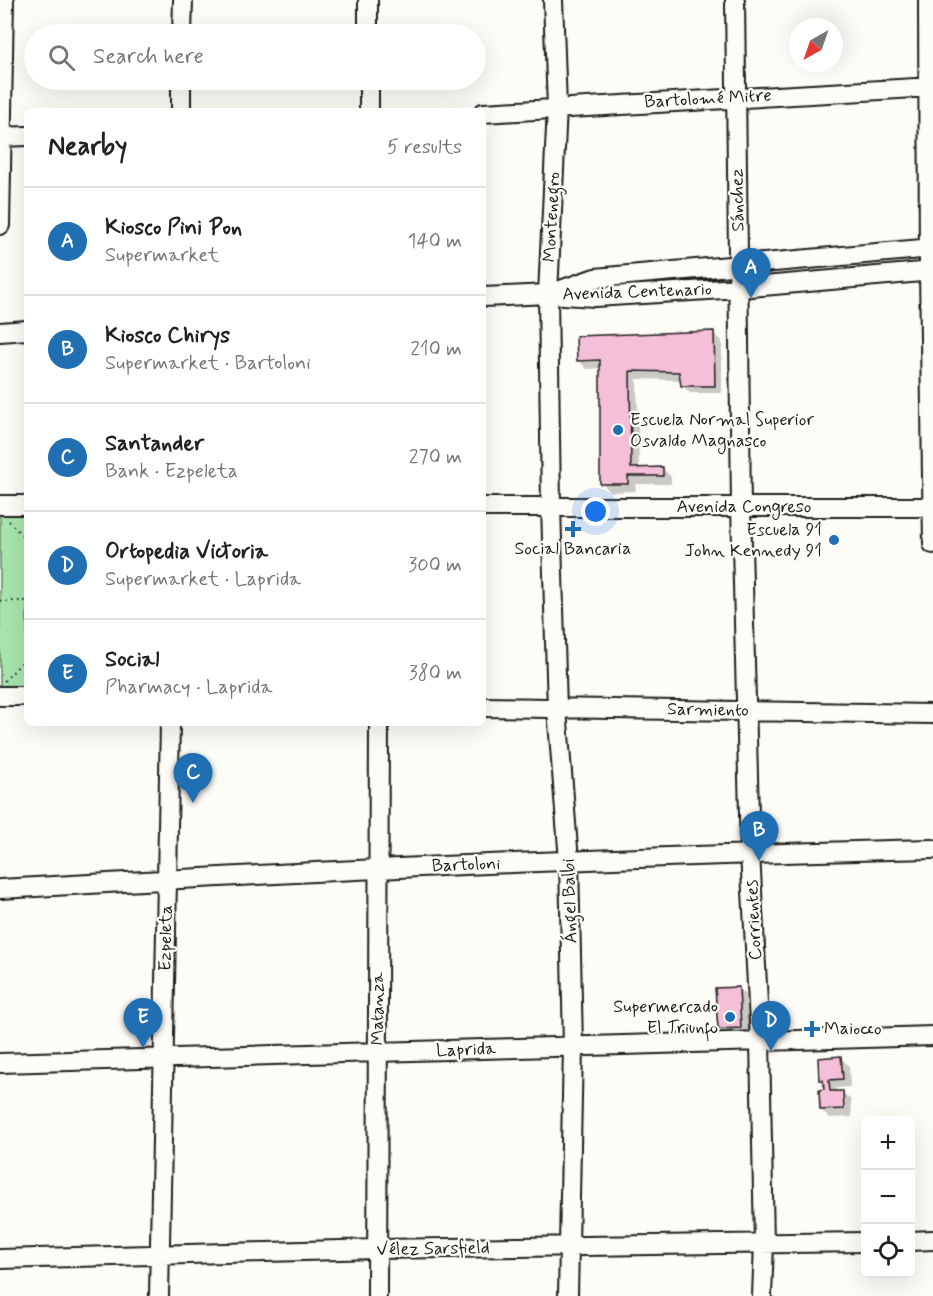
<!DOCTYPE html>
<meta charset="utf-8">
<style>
body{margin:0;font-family:Mynerve,sans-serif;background:#f6f6f6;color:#222}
.controls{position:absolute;right:18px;bottom:18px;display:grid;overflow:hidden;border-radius:9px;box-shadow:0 6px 24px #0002}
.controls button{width:54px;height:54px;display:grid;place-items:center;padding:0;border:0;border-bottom:2px solid #e0e0e0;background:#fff;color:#222;font:30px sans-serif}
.compass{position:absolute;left:789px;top:18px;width:54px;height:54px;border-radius:50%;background:#fff;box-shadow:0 6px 24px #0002;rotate:220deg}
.you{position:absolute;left:596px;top:512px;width:21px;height:21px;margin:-15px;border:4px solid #fff;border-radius:50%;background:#1a73e8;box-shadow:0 0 0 9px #1a73e833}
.badge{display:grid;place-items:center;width:39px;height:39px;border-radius:50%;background:#1f6fb2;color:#fff;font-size:20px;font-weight:700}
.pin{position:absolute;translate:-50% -50px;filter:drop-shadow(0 2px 3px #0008)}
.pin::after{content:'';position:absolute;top:32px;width:21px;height:18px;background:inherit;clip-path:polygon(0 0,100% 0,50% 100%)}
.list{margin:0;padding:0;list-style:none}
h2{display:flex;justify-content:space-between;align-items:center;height:78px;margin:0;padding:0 24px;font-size:26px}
h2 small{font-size:20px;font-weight:400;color:#767676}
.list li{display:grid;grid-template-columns:39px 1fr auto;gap:18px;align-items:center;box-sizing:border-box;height:108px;padding:0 24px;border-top:2px solid #e0e0e0}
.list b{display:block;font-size:22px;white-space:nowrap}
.list p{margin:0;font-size:20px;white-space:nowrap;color:#767676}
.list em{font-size:20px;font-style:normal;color:#767676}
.icon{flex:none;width:33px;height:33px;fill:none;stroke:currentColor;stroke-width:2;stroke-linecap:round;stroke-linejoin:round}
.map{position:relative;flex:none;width:933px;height:1296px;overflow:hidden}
.search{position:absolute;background:#fff;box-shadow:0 6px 24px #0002;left:24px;top:24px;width:462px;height:66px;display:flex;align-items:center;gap:15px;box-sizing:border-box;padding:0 21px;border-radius:33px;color:#767676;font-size:22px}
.panel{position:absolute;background:#fff;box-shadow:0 6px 24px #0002;left:24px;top:108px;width:462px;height:618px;border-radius:9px}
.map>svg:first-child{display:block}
.green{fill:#a7e5ad;stroke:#628064;stroke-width:1.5}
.shadow{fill:#0003}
.building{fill:#f6bfd8;stroke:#1c1c1c;stroke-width:1.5}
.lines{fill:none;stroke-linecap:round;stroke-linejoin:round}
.minor-casing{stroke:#1c1c1c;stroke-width:22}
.path{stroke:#1c1c1c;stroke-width:2;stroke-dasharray:1.5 4.5;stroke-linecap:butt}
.minor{stroke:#fdfcf7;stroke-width:18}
.poi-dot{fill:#1f6fb2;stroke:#fdfcf7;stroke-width:2}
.labels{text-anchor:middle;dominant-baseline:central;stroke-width:4.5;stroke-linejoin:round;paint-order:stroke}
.street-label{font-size:18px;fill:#1c1c1c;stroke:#fdfcf7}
.poi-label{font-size:18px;fill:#1c1c1c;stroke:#fdfcf7;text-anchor:start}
</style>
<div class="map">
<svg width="933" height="1296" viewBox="0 0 933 1296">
<rect width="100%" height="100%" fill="#fdfcf7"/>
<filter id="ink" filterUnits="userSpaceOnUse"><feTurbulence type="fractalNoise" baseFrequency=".0167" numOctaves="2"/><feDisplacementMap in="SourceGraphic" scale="12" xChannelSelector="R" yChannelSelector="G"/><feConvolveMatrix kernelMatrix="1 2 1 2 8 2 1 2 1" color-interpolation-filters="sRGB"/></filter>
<g filter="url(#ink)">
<path class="green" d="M0,505H27V696H0Z"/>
<path class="shadow" d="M714,333L722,341V393H690L682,385V380L637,379L639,469H663L671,477V484H635L636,491L610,492L602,483L601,368L587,369L578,360Z
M739,988L747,996L749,1036L728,1037L719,1029Z
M841,1058L849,1066L850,1087L836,1088L837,1092H842L851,1100L852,1117L829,1118L821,1110L825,1084L821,1080Z"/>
<path class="building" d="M714,331L715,386H681L679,372L630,371L631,468L663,467V476H628V484H600V360L577,361L576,336Z
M739,987L741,1028L718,1029L715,988Z
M841,1056L843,1079L829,1080L830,1091H843L844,1109L820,1110L819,1090L824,1089L823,1080H819L818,1058Z"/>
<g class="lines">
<defs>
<path id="minor" d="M368,0V34
M553,0L557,107L548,294L551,506L557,709L569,861L573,1047L568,1296
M735,0L741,507L750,853L760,1041L764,1244L762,1296
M928,0L929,271L933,544
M182,34L183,0
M369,80V111
M181,111V80
M483,113L933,87
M0,137L27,136
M0,225L4,0
M558,291L595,278L933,248
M483,297L548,294L595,297L740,288L933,271
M0,332L27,330
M0,505H27
M483,507H933
M0,696H27
M483,707L933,714
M0,889C311,871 622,856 933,849
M0,1063L933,1036
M910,1241L933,1240
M0,1259L377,1249L866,1242
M159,1296L170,723
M377,1296L379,723"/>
</defs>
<use href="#minor" class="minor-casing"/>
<path class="path" d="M9,521L27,541
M0,601H27
M4,681L27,657"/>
<use href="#minor" class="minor"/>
</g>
</g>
<g class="poi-dot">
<circle cx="618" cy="430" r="6"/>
<path d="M570 520h6v6h6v6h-6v6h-6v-6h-6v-6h6z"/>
<circle cx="834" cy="540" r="6"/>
<circle cx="730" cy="1017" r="6"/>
<path d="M809 1020h6v6h6v6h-6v6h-6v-6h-6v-6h6z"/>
</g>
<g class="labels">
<g class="street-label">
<text transform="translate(708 99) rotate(-3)">Bartolomé Mitre</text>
<text transform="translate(738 200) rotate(-91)">Sánchez</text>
<text transform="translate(552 217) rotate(-87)">Montenegro</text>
<text transform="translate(637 292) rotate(-2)">Avenida Centenario</text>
<text x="744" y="507">Avenida Congreso</text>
<text transform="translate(708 710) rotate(1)">Sarmiento</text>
<text transform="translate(466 865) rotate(-2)">Bartoloni</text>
<text transform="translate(570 901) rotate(-92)">Ángel Balbi</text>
<text transform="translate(754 920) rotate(-93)">Corrientes</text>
<text transform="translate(166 938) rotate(-89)">Ezpeleta</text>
<text transform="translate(378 1009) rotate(-90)">Matanza</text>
<text transform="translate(466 1050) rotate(-2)">Laprida</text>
<text transform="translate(433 1249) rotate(-1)">Vélez Sarsfield</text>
</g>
<g class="poi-label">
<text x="630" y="420">Escuela Normal Superior<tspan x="630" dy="21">Osvaldo Magnasco</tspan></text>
<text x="822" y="530" text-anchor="end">Escuela 91<tspan x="822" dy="21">John Kennedy 91</tspan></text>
<text x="573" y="549" text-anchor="middle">Social Bancaria</text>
<text x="718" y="1007" text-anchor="end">Supermercado<tspan x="718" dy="21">El Triunfo</tspan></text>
<text x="824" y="1029">Maiocco</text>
</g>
</g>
</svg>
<div class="controls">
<button>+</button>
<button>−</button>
<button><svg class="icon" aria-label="locate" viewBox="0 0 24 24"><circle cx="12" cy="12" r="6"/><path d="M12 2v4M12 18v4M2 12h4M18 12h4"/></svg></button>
</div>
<svg class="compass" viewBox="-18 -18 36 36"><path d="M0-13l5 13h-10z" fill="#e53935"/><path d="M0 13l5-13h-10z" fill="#767676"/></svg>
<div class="you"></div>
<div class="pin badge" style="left:751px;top:298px">A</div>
<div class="pin badge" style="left:759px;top:861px">B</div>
<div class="pin badge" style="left:193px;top:803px">C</div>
<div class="pin badge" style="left:771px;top:1051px">D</div>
<div class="pin badge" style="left:143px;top:1048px">E</div>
<div class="search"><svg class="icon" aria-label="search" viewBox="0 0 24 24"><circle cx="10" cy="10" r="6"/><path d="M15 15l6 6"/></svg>Search here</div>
<section class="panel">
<h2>Nearby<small>5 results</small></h2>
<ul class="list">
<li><span class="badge">A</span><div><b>Kiosco Pini Pon</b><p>Supermarket</p></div><em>140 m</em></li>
<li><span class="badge">B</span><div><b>Kiosco Chirys</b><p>Supermarket · Bartoloni</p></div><em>210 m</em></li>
<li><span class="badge">C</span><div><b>Santander</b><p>Bank · Ezpeleta</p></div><em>270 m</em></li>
<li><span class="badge">D</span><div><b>Ortopedia Victoria</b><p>Supermarket · Laprida</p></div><em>300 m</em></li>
<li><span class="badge">E</span><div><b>Social</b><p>Pharmacy · Laprida</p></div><em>380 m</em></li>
</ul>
</section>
</div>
